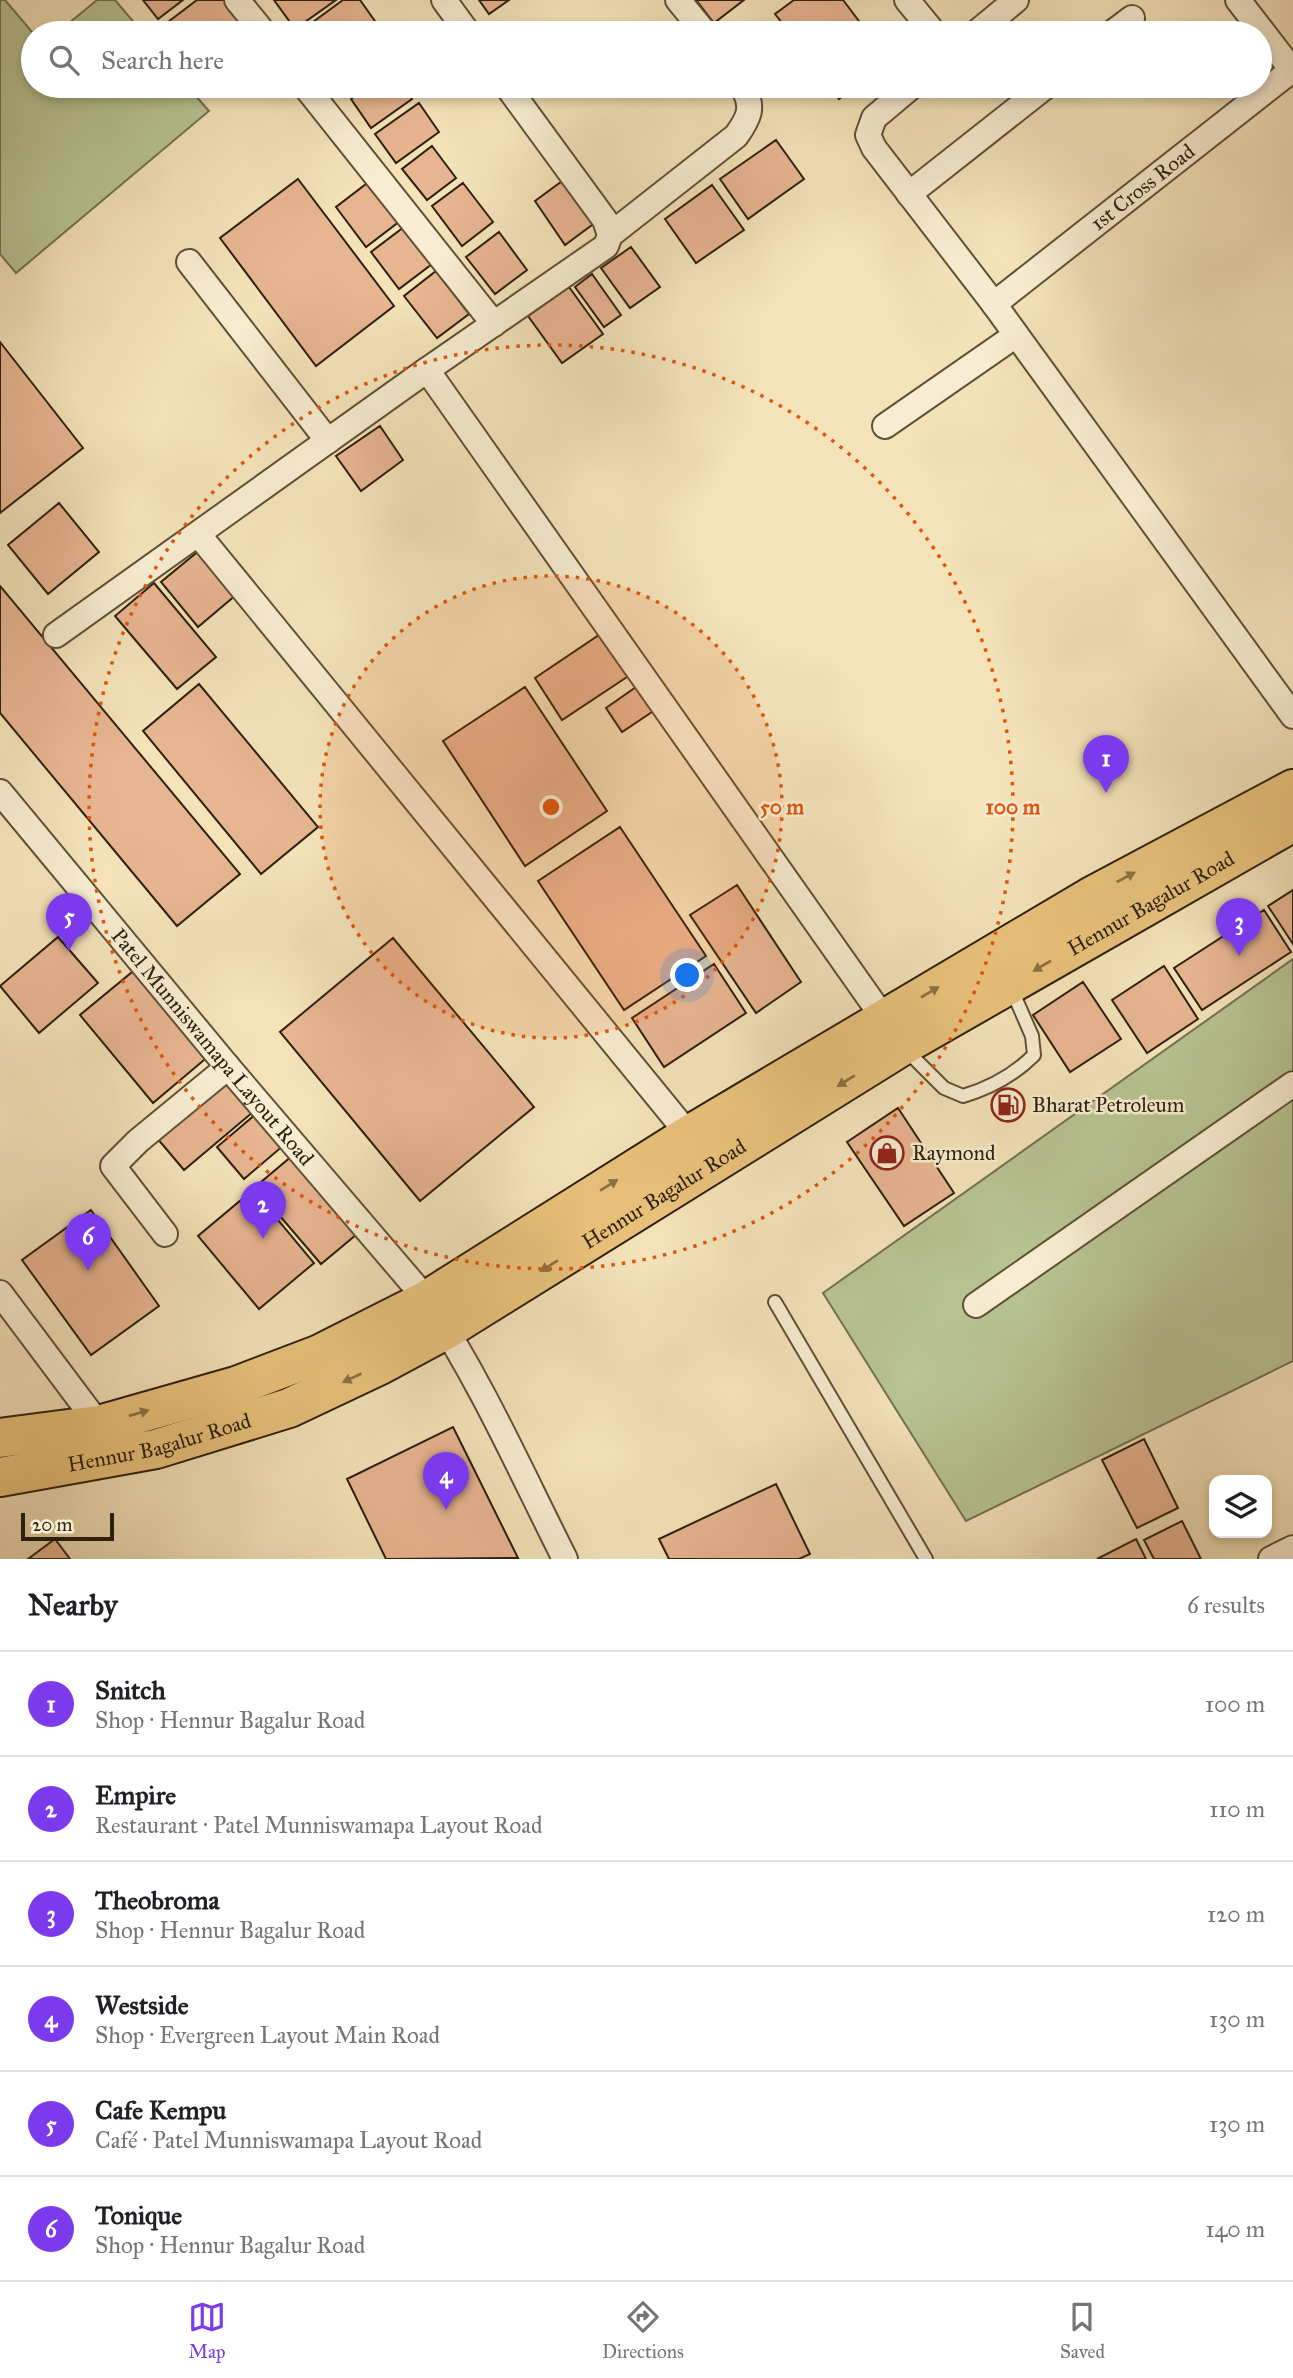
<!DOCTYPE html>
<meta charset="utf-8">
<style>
body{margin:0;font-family:"IM FELL Great Primer",serif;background:#f6f6f6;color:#202124}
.controls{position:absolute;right:21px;bottom:21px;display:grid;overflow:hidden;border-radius:14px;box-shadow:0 4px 10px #0003}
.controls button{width:63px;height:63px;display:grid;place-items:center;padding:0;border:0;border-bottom:2px solid #e0e0e0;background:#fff;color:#202124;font:35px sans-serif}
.scale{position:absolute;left:21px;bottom:18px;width:93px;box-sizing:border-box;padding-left:7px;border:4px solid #2d200d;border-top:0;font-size:19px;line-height:24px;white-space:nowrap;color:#2d200d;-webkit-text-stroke:5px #f8edd2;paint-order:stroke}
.you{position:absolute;left:688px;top:976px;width:24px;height:24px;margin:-18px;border:5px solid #fff;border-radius:50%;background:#1a73e8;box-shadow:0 0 0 10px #1a73e833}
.badge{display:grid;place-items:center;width:46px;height:46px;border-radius:50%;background:#7c3aed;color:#fff;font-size:23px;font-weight:700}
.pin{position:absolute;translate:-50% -58px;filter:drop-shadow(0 2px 4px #0008)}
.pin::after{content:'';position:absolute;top:37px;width:24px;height:21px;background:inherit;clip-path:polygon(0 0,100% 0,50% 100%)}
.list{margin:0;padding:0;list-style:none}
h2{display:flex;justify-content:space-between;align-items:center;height:91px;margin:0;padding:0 28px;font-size:30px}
h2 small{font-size:23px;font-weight:400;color:#757577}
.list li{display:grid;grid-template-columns:46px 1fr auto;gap:21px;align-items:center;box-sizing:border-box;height:105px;padding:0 28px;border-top:2px solid #e0e0e0}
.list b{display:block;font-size:26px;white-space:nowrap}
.list p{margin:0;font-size:23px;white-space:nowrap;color:#757577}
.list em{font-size:23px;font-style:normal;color:#757577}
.icon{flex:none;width:38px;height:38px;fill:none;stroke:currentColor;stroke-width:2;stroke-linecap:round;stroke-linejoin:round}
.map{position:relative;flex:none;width:1293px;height:1559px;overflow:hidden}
.search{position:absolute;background:#fff;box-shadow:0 4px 10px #0003;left:21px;right:21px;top:21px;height:77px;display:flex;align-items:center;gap:18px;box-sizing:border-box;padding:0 24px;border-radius:38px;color:#757577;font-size:26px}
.sheet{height:721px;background:#fff}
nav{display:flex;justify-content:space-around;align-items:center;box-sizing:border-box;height:98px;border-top:2px solid #e0e0e0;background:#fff;font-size:19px;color:#757577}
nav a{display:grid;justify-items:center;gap:4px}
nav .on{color:#7c3aed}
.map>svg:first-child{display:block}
.green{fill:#b8c492;stroke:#727250;stroke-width:2}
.building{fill:#e8b591;stroke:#2d200d;stroke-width:2}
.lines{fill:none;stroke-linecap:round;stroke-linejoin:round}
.service-casing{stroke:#5f5138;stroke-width:16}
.minor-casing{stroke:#5f5138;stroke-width:28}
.primary-casing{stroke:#2d200d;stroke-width:42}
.service{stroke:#f8edd2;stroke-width:12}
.minor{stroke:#f8edd2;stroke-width:24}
.primary{stroke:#eac27c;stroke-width:38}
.oneway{fill:#8c7144}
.ring{fill:none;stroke:#df560c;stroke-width:3.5;stroke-dasharray:3.5 7}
.labels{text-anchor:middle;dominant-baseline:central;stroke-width:5;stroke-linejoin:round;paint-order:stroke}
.street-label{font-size:21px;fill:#2d200d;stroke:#f8edd2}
.poi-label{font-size:21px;fill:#2d200d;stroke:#f8edd2;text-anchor:start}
.centre{fill:#df560c;stroke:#f8edd2;stroke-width:3.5}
.ring-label{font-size:21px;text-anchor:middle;font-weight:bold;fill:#df560c;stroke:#f8edd2;stroke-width:5;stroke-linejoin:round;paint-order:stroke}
</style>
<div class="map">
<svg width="1293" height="1559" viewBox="0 0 1293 1559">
<rect width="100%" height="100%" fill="#f4e3b9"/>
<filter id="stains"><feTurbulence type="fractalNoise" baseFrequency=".00286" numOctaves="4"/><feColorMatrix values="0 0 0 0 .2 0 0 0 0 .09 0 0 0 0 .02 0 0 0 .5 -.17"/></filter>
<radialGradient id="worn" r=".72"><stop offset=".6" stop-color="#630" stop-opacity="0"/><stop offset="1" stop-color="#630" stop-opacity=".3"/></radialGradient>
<path class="green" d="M0,0H5L33,33V86H187L209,111L16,273L0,254Z
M97,0H115L143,33H57Z
M1293,959V1361L966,1521L823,1293Z"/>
<path class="building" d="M143,0H183L158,19Z
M197,0H229L251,33H170L164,25Z
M274,0H336L295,29Z
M343,0H360L377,24L363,33H298Z
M479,0H509L489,14Z
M696,0H744L714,23Z
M794,0H843L868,33H790L775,14Z
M337,86H360L345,97Z
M369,86H403L412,99L371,128L351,99Z
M829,86H856L839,99Z
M419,103L439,132L396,163L375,134Z
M776,140L804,179L748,219L720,179Z
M432,146L456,178L427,200L402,169Z
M298,179L394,306L316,366L220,238Z
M565,179L596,222L565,245L535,201Z
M370,181L400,221L366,247L336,207Z
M463,183L493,222L462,246L432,206Z
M712,185L744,230L696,263L665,219Z
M404,227L432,264L399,289L371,252Z
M499,232L527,270L495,294L466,257Z
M631,247L660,287L630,308L601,268Z
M436,271L469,314L437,338L404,296Z
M592,274L621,315L604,327L575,287Z
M569,287L603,334L562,363L528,316Z
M0,342L83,448L0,513Z
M380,426L403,460L361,491L336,456Z
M59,503L99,552L48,594L8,545Z
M201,549L237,594L198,627L161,582Z
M154,583L216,657L177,689L115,616Z
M0,586L240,874L177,926L0,713Z
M602,633L630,675L562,720L535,678Z
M199,684L318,827L261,874L143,731Z
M639,685L655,710L622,732L606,708Z
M525,687L607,811L525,866L443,741Z
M620,827L706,956L624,1010L538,881Z
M737,885L801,982L756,1013L690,915Z
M1293,890V944L1268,906Z
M1264,910L1291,952L1202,1010L1174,968Z
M58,937L98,983L39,1033L0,986Z
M393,938L534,1107L420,1201L280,1032Z
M714,964L746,1013L664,1067L632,1018Z
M1164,966L1198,1019L1147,1053L1112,1000Z
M137,968L210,1055L153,1103L80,1015Z
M1083,982L1121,1039L1070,1072L1033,1015Z
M226,1080L253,1112L184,1170L157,1138Z
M898,1108L954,1193L904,1226L847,1142Z
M257,1113L284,1145L244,1179L217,1147Z
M298,1151L363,1229L321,1264L255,1187Z
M253,1190L314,1263L259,1309L198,1236Z
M91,1210L159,1306L91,1355L22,1260Z
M453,1427L518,1558L386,1559L347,1479Z
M1144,1439L1178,1508L1137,1528L1102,1460Z
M776,1484L810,1554L799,1559H669L659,1539Z
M1182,1521L1201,1559H1154L1144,1540Z
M55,1539L70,1559H28Z
M1136,1539L1146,1559H1097Z"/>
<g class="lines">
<defs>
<path id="service" d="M905,1049L944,1088L963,1096C990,1088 1014,1075 1034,1055L1032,1036L1011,988
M775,1302L926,1559"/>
<g id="minor">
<path d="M237,0L264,33"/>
<path d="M444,0L468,33"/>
<path d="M678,0L705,33"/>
<path d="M907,0L934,33"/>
<path d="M976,33L1016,0"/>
<path d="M1112,33L1132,18"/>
<path d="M305,86L494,324"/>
<path d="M507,86L605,220L610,235L606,246L427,370L892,1030"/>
<path d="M912,86L874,118L868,135L874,148L994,304L1293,716"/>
<path d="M909,194L1046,86"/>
<path d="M610,235L736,136C749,118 755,107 742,86"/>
<path d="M189,262L328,441"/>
<path id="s1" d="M994,304L1292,70L1238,0"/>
<path d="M885,426L1016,335"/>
<path d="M198,534L689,1135"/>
<path d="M56,635L427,370"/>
<path id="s2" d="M0,792L228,1067L427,1300C481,1381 521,1472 565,1559"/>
<path d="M165,1234L113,1166L138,1141L228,1067"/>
<path d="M0,1293L99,1425"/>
<path d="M976,1305L1293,1084"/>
<path d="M1271,1559L1293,1548"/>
</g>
<g id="primary">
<path d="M0,1438L99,1425L236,1386L320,1354L427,1300L689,1135L1092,896L1293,789"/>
<path id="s3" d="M0,1477L156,1449L289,1408L380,1365L447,1329L902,1046L1293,822"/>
</g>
</defs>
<use href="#service" class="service-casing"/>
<use href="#minor" class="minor-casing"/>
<use href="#primary" class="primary-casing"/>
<use href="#service" class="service"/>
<use href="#minor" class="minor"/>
<use href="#primary" class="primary"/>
</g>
<defs><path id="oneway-solid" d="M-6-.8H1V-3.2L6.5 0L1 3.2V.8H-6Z" transform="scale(1.75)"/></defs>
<g class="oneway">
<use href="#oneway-solid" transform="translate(1126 877) rotate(-28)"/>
<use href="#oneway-solid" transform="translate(1042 966) rotate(150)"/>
<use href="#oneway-solid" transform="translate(930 992) rotate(-31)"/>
<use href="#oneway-solid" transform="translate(846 1081) rotate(148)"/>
<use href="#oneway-solid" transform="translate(609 1185) rotate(-32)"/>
<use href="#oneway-solid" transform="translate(549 1266) rotate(148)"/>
<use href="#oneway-solid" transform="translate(352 1378) rotate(155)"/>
<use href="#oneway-solid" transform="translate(139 1413) rotate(-16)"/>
</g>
<circle cx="551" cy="807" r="231" fill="#df560c" fill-opacity=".12"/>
<g class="ring">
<circle cx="551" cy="807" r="231"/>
<circle cx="551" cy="807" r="462"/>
</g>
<defs>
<symbol id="fuel-ring" viewBox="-11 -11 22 22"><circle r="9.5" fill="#f8edd2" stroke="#8f2418" stroke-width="1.5"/><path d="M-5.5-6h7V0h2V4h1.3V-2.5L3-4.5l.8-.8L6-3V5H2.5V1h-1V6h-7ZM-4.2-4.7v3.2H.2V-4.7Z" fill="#8f2418"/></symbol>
<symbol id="shop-ring" viewBox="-11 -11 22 22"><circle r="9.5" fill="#f8edd2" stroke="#8f2418" stroke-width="1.5"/><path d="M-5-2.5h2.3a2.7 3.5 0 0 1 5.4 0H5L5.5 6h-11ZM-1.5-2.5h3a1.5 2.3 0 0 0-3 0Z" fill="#8f2418"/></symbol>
</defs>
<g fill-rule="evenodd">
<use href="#fuel-ring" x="989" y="1086" width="38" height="38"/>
<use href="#shop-ring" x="868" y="1134" width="38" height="38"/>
</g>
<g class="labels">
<g class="street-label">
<text stroke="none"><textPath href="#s1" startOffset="189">1st Cross Road</textPath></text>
<text stroke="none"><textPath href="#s3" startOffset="1297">Hennur Bagalur Road</textPath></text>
<text stroke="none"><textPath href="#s2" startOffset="332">Patel Munniswamapa Layout Road</textPath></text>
<text stroke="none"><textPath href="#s3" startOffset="730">Hennur Bagalur Road</textPath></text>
<text stroke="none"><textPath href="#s3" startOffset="163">Hennur Bagalur Road</textPath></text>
</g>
<g class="poi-label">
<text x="1032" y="1105">Bharat Petroleum</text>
<text x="912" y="1153">Raymond</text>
</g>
</g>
<circle cx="551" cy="807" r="10" class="centre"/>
<g class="ring-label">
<text x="782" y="814">50 m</text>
<text x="1013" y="814">100 m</text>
</g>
<rect width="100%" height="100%" filter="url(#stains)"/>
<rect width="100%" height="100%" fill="url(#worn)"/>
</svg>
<div class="controls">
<button><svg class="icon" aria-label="layers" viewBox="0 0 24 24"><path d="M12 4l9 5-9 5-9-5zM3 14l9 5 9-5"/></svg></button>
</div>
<div class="scale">20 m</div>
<div class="you"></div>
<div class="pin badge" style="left:1106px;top:793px">1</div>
<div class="pin badge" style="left:263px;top:1239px">2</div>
<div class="pin badge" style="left:1239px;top:956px">3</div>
<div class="pin badge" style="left:446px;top:1510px">4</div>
<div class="pin badge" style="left:69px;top:951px">5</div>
<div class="pin badge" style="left:88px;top:1271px">6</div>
<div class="search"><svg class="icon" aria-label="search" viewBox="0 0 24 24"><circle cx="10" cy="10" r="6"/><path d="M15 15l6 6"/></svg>Search here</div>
</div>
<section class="sheet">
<h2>Nearby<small>6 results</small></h2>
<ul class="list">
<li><span class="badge">1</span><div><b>Snitch</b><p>Shop · Hennur Bagalur Road</p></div><em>100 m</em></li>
<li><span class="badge">2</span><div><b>Empire</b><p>Restaurant · Patel Munniswamapa Layout Road</p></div><em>110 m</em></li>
<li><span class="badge">3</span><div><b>Theobroma</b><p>Shop · Hennur Bagalur Road</p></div><em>120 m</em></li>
<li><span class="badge">4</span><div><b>Westside</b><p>Shop · Evergreen Layout Main Road</p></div><em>130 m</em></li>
<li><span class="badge">5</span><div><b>Cafe Kempu</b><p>Café · Patel Munniswamapa Layout Road</p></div><em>130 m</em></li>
<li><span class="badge">6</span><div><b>Tonique</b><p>Shop · Hennur Bagalur Road</p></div><em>140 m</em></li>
</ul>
</section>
<nav>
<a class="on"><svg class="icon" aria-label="map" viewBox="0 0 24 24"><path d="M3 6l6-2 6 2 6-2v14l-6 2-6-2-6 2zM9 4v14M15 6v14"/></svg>Map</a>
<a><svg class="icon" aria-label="directions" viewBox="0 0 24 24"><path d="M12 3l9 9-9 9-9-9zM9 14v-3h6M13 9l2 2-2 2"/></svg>Directions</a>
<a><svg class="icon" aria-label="saved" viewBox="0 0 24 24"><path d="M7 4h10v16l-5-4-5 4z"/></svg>Saved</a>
</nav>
